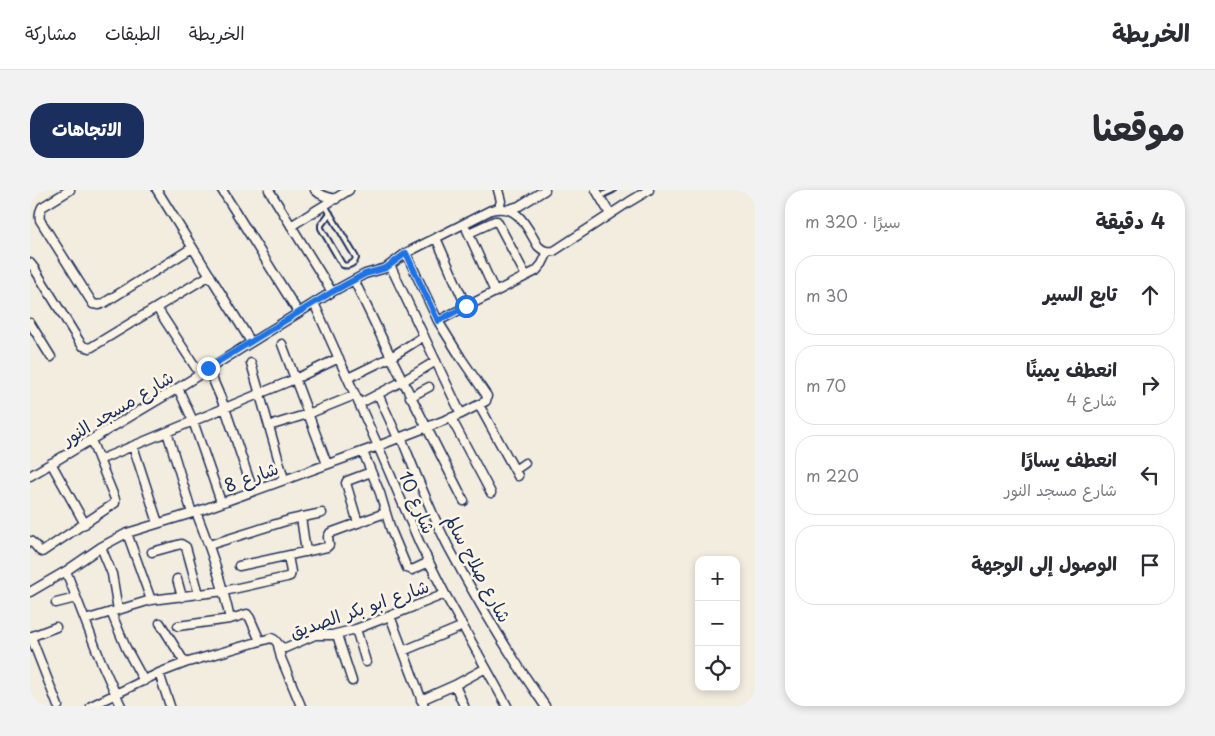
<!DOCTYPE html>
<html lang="ar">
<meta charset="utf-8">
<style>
body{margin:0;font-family:"Playpen Sans","Playpen Sans Arabic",sans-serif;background:#f2f2f3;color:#2b2b33;direction:rtl}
.controls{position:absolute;right:15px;bottom:15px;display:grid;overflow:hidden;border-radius:10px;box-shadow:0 2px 8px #0003}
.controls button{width:45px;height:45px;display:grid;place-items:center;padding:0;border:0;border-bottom:1px solid #e1e1e2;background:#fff;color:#2b2b33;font:25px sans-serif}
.stop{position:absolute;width:15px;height:15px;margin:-11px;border:4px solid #1a73e8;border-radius:50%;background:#fff}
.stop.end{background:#1a73e8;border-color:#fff;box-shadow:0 1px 5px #0008}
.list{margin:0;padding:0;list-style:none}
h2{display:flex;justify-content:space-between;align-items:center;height:65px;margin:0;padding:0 20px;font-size:21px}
h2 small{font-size:16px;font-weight:400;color:#7c7c81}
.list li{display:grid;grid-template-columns:32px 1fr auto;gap:15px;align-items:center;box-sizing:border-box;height:80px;margin:0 10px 10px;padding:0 10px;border:1px solid #e1e1e2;border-radius:20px}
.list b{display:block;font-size:19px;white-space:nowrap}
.list p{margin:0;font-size:16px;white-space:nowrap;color:#7c7c81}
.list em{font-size:16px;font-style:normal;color:#7c7c81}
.icon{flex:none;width:28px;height:28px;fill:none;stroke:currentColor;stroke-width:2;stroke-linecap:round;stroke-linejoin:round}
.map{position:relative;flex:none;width:725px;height:516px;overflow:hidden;direction:ltr;border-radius:20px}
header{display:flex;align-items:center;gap:30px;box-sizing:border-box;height:70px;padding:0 25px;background:#fff;border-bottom:1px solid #e1e1e2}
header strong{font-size:24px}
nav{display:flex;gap:28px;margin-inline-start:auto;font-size:18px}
.intro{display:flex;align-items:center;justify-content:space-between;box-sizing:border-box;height:120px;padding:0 30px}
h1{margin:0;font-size:35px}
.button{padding:12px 22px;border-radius:20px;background:#1b2f5e;color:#fff;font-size:18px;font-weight:700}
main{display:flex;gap:30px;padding:0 30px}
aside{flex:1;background:#fff;border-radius:20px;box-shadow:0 2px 8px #0003}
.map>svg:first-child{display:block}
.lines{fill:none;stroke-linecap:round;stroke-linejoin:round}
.lane-casing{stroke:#1b2f5e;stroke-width:8}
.street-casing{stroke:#1b2f5e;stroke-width:11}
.lane{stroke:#fcf5e5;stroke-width:4}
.street{stroke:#fcf5e5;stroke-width:8}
.route{stroke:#1a73e8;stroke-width:6}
.labels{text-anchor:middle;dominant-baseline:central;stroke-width:5;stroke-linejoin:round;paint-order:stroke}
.street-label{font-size:18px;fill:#1b2f5e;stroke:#fcf5e5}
</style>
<header>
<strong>الخريطة</strong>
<nav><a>الخريطة</a><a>الطبقات</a><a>مشاركة</a></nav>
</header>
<div class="intro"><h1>موقعنا</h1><a class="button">الاتجاهات</a></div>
<main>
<aside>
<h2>4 دقيقة<small>سيرًا · 320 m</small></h2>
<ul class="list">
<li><svg class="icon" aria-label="ahead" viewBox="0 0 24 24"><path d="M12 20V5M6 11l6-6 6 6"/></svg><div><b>تابع السير</b></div><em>30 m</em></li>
<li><svg class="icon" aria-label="right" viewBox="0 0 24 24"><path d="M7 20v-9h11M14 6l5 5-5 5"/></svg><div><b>انعطف يمينًا</b><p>شارع 4</p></div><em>70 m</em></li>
<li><svg class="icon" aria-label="left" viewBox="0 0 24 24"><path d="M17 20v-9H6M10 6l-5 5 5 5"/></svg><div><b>انعطف يسارًا</b><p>شارع مسجد النور</p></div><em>220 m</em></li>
<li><svg class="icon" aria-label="arrive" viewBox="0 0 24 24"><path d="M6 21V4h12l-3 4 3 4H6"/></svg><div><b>الوصول إلى الوجهة</b></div></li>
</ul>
</aside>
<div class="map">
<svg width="725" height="516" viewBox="0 0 725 516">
<rect width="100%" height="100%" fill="#f3ede0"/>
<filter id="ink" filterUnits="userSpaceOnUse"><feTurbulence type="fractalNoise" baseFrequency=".02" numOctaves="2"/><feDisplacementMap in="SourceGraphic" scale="10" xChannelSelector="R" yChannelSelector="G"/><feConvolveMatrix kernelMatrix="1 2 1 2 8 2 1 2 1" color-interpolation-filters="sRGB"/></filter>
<g filter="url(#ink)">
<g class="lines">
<defs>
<path id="lane" d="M570,6L583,0
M295,15L325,66L326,68C325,73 318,77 313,75L312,74L291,38V35L300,23"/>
<path id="street" d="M40,0L12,17C9,22 9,25 10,30L63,114L69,115L74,113L162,58
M127,0L221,152
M192,0L268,122
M239,0L302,102
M285,0C291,6 297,7 306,9
M468,0L471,11L469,17
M566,0L580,24
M479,19L489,16L515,0
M261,36L319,0
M437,40L465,102
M439,43L465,31H467L496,86
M406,48L436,116
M0,73L4,78L49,151L53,156L60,158L180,85
M360,75L431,224
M324,90L361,167L434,311
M284,113L348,256L390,354L415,404L477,516
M127,118L170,184
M408,131L506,81L512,74L518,62
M0,133L21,167
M252,154L297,274
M221,173L254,289
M178,178L195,218L223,301
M318,188L361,167L394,146
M148,198L163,231L191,312
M348,204L368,248
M380,207L399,197
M329,214L373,191L406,171
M449,215L488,286
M421,228L461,303
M239,236L278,224L325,205
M137,242L162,323
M371,247C386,284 400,321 418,356C447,411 479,464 515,516
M103,256L128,333
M333,262L350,303L361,340L377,378L382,380L399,372
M69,270L265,189L309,168
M21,273L55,334
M485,280L495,273
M0,286L148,198L302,102L335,84L356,78L376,63L461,20C488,13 496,36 508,56C513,61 517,62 524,61L599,12L619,0
M166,322C180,357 192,392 200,429
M271,327L276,362
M328,333L316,293L317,291L341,282
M97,343L121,410
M0,351L4,354L10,361L12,362L85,313V309L61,250
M179,355L259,330L292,323
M71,357L82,384L88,420
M122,362L151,354L156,357L169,404
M209,376L297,357L299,355L298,347L300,343L355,323
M36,381L70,469L91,516
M147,389L152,407
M0,402L36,381L71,357L97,343L166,322L348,256L431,224L456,211L457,206L431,168L408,131L376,63
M26,413L46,408
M81,422L96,458L114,491
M360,426L394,516
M55,430L121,410L194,401L257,387L260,386L261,382L258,366
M130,433L155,473
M148,436L200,429L217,424L220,428L230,451
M326,439L336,472
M307,445L322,491
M0,447L26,437
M1,447L28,516
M248,455L251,468L271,516
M373,461L433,436
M129,483L140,516
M425,495L434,516
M391,510L425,495L456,478
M61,516L129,483L155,473L241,448C249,450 246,457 255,458L285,445H302L326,439L360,426L415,404"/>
</defs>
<use href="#lane" class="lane-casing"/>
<use href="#street" class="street-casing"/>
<use href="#lane" class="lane"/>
<use href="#street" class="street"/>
</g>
</g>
<g class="lines" filter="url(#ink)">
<path class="route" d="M178,178L302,102L335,84L356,78L376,63L408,131L436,116"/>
</g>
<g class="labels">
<g class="street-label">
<text transform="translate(87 217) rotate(-31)">شارع مسجد النور</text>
<text transform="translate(221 286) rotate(-20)">شارع 8</text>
<text transform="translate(388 312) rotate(67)">شارع 10</text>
<text transform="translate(449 378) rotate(62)">شارع صلاح سالم</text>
<text transform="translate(329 418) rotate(-19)">شارع ابو بكر الصديق</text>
</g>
</g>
</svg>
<div class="controls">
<button>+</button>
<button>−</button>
<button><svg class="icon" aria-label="locate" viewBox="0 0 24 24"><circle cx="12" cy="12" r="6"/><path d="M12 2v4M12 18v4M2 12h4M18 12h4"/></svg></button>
</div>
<div class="stop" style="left:436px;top:116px"></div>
<div class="stop end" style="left:178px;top:178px"></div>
</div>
</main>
